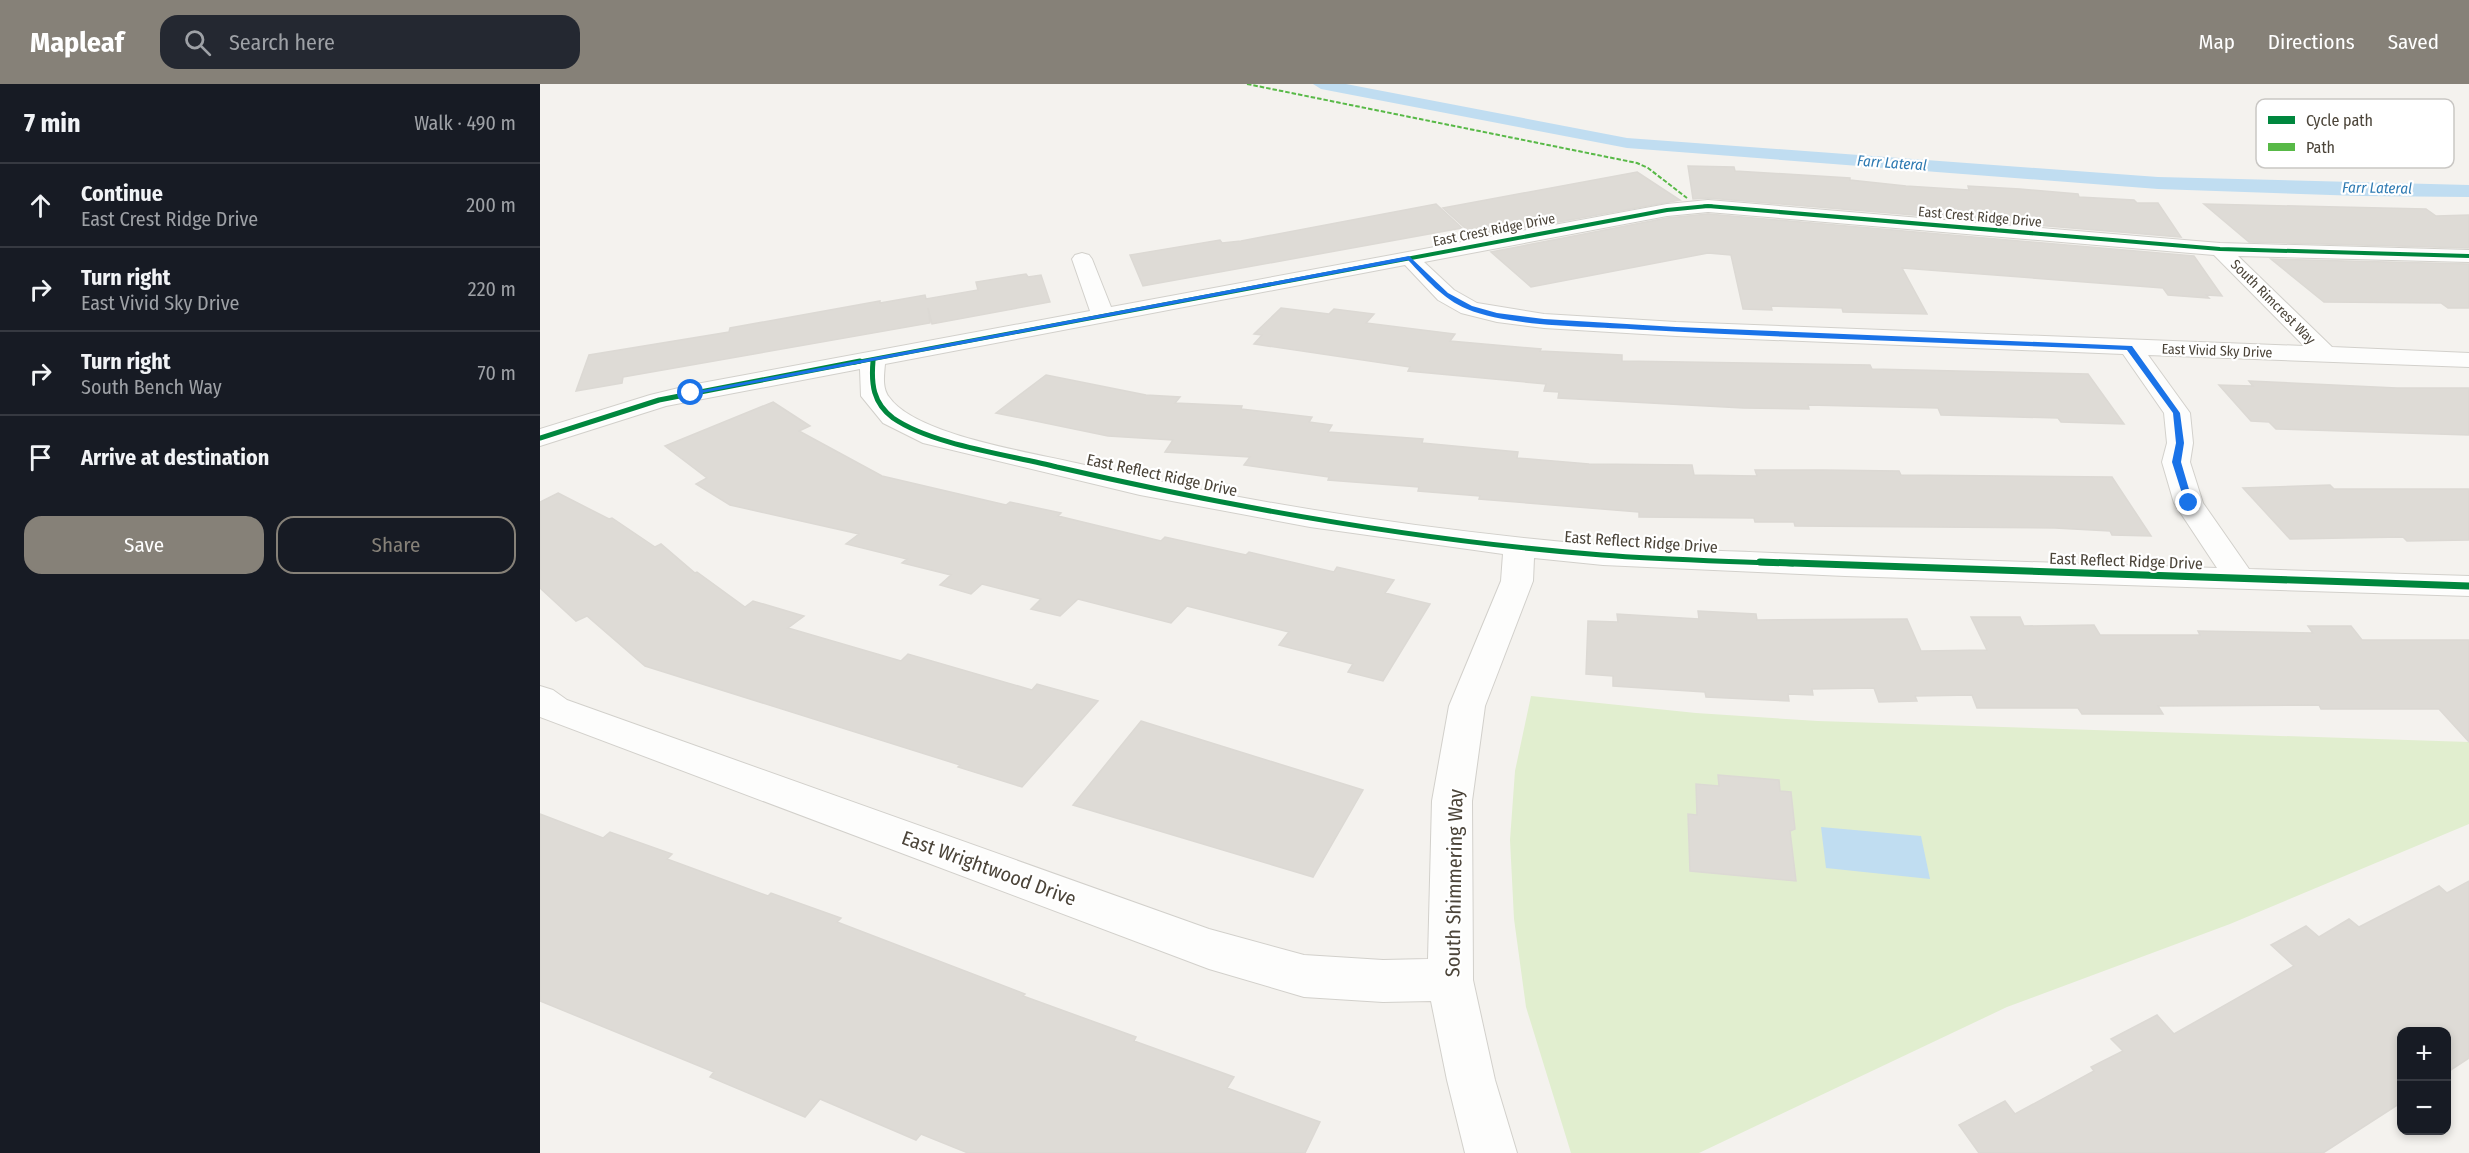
<!DOCTYPE html>
<meta charset="utf-8">
<style>
body{margin:0;font-family:"Fira Sans Condensed",sans-serif;background:#242831;color:#f1f3f6}
.controls{position:absolute;right:18px;bottom:18px;display:grid;overflow:hidden;border-radius:12px;box-shadow:0 3px 9px #0003}
.controls button{width:54px;height:54px;display:grid;place-items:center;padding:0;border:0;border-bottom:2px solid #363941;background:#171b24;color:#f1f3f6;font:30px sans-serif}
.stop{position:absolute;width:18px;height:18px;margin:-14px;border:4px solid #1a73e8;border-radius:50%;background:#fff}
.stop.end{background:#1a73e8;border-color:#fff;box-shadow:0 2px 6px #0008}
.list{margin:0;padding:0;list-style:none}
h2{display:flex;justify-content:space-between;align-items:center;height:78px;margin:0;padding:0 24px;font-size:26px}
h2 small{font-size:20px;font-weight:400;color:#9ea1a6}
.list li{display:grid;grid-template-columns:39px 1fr auto;gap:18px;align-items:center;box-sizing:border-box;height:84px;padding:0 24px;border-top:2px solid #363941}
.list b{display:block;font-size:22px;white-space:nowrap}
.list p{margin:0;font-size:20px;white-space:nowrap;color:#9ea1a6}
.list em{font-size:20px;font-style:normal;color:#9ea1a6}
.actions{display:flex;gap:12px;padding:18px 24px}
.actions a{flex:1;padding:14px 0;border:2px solid #868178;border-radius:18px;text-align:center;font-size:21px;color:#868178}
.actions .main{background:#868178;color:#fff}
.icon{flex:none;width:33px;height:33px;fill:none;stroke:currentColor;stroke-width:2;stroke-linecap:round;stroke-linejoin:round}
.map{position:relative;flex:none;width:1929px;height:1069px;overflow:hidden}
header{display:flex;align-items:center;gap:36px;box-sizing:border-box;height:84px;padding:0 30px;background:#868178;color:#fff}
header strong{font-size:28px}
nav{display:flex;gap:33px;margin-inline-start:auto;font-size:21px}
.search{width:420px;height:54px;background:#242831;display:flex;align-items:center;gap:15px;box-sizing:border-box;padding:0 21px;border-radius:18px;color:#9ea1a6;font-size:22px}
main{display:flex}
aside{flex:1;background:#171b24}
.map>svg:first-child{display:block}
.green{fill:#e1eecf}
.water{fill:#c0ddf1}
.lines{fill:none;stroke-linecap:round;stroke-linejoin:round}
.canal{fill:#c0ddf1;fill-rule:evenodd}
.building{fill:#dedbd6;stroke:#dcd9d4;stroke-width:1.5}
.minor-casing{stroke:#d2d0cb;stroke-width:2}
.minor{fill:#fdfdfc;fill-rule:evenodd}
.quiet{stroke:#58b947;stroke-width:2;stroke-dasharray:4.5 2;stroke-linecap:butt}
.cycleway-far3-casing{stroke:#fff;stroke-width:5}
.cycleway-far2-casing{stroke:#fff;stroke-width:6}
.cycleway-far1-casing{stroke:#fff;stroke-width:8}
.cycleway-casing{stroke:#fff;stroke-width:10}
.cycleway-far3{stroke:#00873e;stroke-width:3}
.cycleway-far2{stroke:#00873e;stroke-width:4}
.cycleway-far1{stroke:#00873e;stroke-width:5}
.cycleway{stroke:#00873e;stroke-width:7}
.route{fill:#1a73e8}
.labels{text-anchor:middle;dominant-baseline:central;stroke-width:4.5;stroke-linejoin:round;paint-order:stroke}
.far-street-label{font-size:14px;fill:#4b4439;stroke:#fff}
.far-water-label{font-size:15px;font-style:italic;fill:#2e7ab2;stroke:#fff}
.street-label{font-size:16px;fill:#4b4439;stroke:#fff}
.near-street-label{font-size:20px;fill:#4b4439;stroke:#fff}
.key{fill:#fff;stroke:#c9c7c4;stroke-width:1.5}
.key-label{font-size:16px;fill:#4b4439}
</style>
<header>
<strong>Mapleaf</strong>
<div class="search"><svg class="icon" aria-label="search" viewBox="0 0 24 24"><circle cx="10" cy="10" r="6"/><path d="M15 15l6 6"/></svg>Search here</div>
<nav><a>Map</a><a>Directions</a><a>Saved</a></nav>
</header>
<main>
<aside>
<h2>7 min<small>Walk · 490 m</small></h2>
<ul class="list">
<li><svg class="icon" aria-label="ahead" viewBox="0 0 24 24"><path d="M12 20V5M6 11l6-6 6 6"/></svg><div><b>Continue</b><p>East Crest Ridge Drive</p></div><em>200 m</em></li>
<li><svg class="icon" aria-label="right" viewBox="0 0 24 24"><path d="M7 20v-9h11M14 6l5 5-5 5"/></svg><div><b>Turn right</b><p>East Vivid Sky Drive</p></div><em>220 m</em></li>
<li><svg class="icon" aria-label="right" viewBox="0 0 24 24"><path d="M7 20v-9h11M14 6l5 5-5 5"/></svg><div><b>Turn right</b><p>South Bench Way</p></div><em>70 m</em></li>
<li><svg class="icon" aria-label="arrive" viewBox="0 0 24 24"><path d="M6 21V4h12l-3 4 3 4H6"/></svg><div><b>Arrive at destination</b></div></li>
</ul>
<div class="actions"><a class="main">Save</a><a>Share</a></div>
</aside>
<div class="map">
<svg width="1929" height="1069" viewBox="0 0 1929 1069">
<rect width="100%" height="100%" fill="#f4f2ee"/>
<path class="green" d="M991,612L1156,629L1278,637L1929,658V740L1690,840L1467,923L1159,1069H1031L986,923L974,835L970,756L975,687Z"/>
<path class="water" d="M1281,743L1381,752L1390,795L1286,784Z"/>
<g class="lines">
<path class="canal" d="M773,0H806L1087,54L1618,93L1929,101V113L1820,112L1618,105L1087,64L781,5Z"/>
</g>
<path class="building" d="M1148,82L1194,83L1195,87L1310,94V96L1366,102L1429,106L1428,102L1480,105L1538,110L1539,113L1594,116L1597,119H1618L1641,153L1168,114L1153,115Z
M1097,88L1140,116L935,153L903,124Z
M896,120L922,144L603,202L590,171L680,156L682,159L701,157Z
M1664,120L1886,125L1896,132L1929,131V164L1709,158Z
M1168,130L1654,172L1682,212L1666,211L1669,214L1628,211L1623,204L1362,184L1387,230L1303,228L1302,224L1231,222L1232,226L1203,225L1191,171L1168,169L991,203L951,168L1127,134Z
M1731,175L1929,180V224H1908L1901,219L1784,218Z
M486,190L488,193L501,191L510,218L392,240L388,224L390,239L83,293L82,299L36,307L49,271L189,248L190,244L340,217V219L385,211L386,215L438,206L436,198Z
M741,224L789,230L794,225L834,230L826,239L915,250L910,257L1001,265L1000,267L1082,271V277L1330,281L1332,285L1548,290L1584,340L1521,338L1518,334L1401,331L1398,324L1268,321L1269,325L1203,324L1018,314L1019,308L1004,307L1006,300L868,287L870,283L714,260L722,251L714,250Z
M506,291L606,311L640,313L635,319L702,322L701,325L772,333L769,338L792,341L788,348L883,355L882,359L978,368L977,374L1049,380L1152,381L1154,391L1217,392L1215,386H1283L1359,387L1361,391L1572,393L1611,452L1572,451L1570,447L1515,444L1255,442L1254,438H1215L1214,434L1099,433V428L939,415L940,412L878,407L879,403L788,396L789,393L704,381L710,373L625,368L633,356L568,352L456,329Z
M1709,297L1857,304H1929V351L1736,345L1729,338L1711,337L1679,301L1713,302Z
M233,318L270,342L259,347L342,392L466,421L470,418L521,429L518,432L621,457L625,453L706,471L709,468L794,488L797,483L854,496L845,509L890,520L843,597L808,588L813,580L739,561L749,548L647,522L631,539L538,515L520,532L491,525L501,515L442,500L431,510L400,501L411,491L362,479L367,475L306,460L319,450L190,421L156,400L167,394L125,362Z
M1790,401L1794,405H1929V456L1867,457L1863,453L1750,455L1703,404Z
M18,409L69,435L72,434L115,463L121,460L155,489L157,488L205,523L213,517L264,532L248,544L361,577L368,570L492,606L497,600L558,617L482,703L418,683L420,681L105,582L47,532L36,537L0,504V418Z
M1158,527L1216,530L1217,536L1367,535L1381,567L1447,566L1431,533H1480L1484,542L1554,541L1560,551H1660L1658,547L1773,549L1768,542H1811L1822,556H1929V658L1899,625H1781L1779,621L1618,622L1623,630H1542L1538,624H1437L1432,611L1375,612L1377,617L1339,618L1334,604L1272,605L1273,611L1248,610L1249,617L1166,613L1165,608L1073,602V592L1046,590L1048,537L1078,538L1077,530L1159,535Z
M601,637L823,706L773,793L533,721Z
M1178,691L1239,696L1240,707L1251,708L1255,745L1250,747L1256,797L1150,787L1148,730L1157,731L1156,700L1179,702Z
M0,730L63,754L70,748L132,770L127,775L228,812L231,809L301,834L297,838L485,910L483,912L596,953L594,957L694,993L687,1004L780,1038L765,1069H428L381,1050L376,1056L280,1015L265,1033L170,993L174,988L0,917Z
M1929,797V974L1906,989V948H1862V1018L1783,1069H1439L1419,1041L1465,1017L1475,1030L1554,987L1551,983L1583,967L1571,955L1617,931L1634,950L1754,882L1731,861L1766,842L1779,853L1809,835L1819,843L1899,802L1907,809Z"/>
<g class="lines">
<defs>
<path id="minor" d="M1168,116L1680,159L1929,166V178L1698,172L1792,263L1929,269V283L1608,271L1650,329L1653,359L1650,378L1663,419L1709,485L1929,492V512L1305,492L1063,481L994,474L993,497L945,622L932,717L933,896L955,996L977,1069H925L907,996L891,917L843,918L764,913L669,885L0,633V602L13,606L27,616L669,845L764,871L843,876L888,875L892,717L909,622L961,497L963,470L770,443L600,411L383,359L343,339L321,312L320,285L126,322L0,362V345L110,311L151,301L550,227L532,175L535,171L542,169L549,171L552,175L571,223L1127,120ZM1168,128L1674,171L1764,262L1136,238L1004,230L937,219L914,206L884,178L1127,132ZM865,181L898,216L921,229L957,238L1004,244L1136,252L1583,270L1624,329L1627,359L1622,378L1634,419L1677,484C1529,479 1380,475 1232,469C1174,466 1116,466 1058,461C883,446 707,419 536,379C490,368 375,351 349,313C342,304 344,291 345,280Z"/>
</defs>
<use href="#minor" class="minor-casing"/>
<use href="#minor" class="minor"/>
<path class="quiet" d="M707,0L1097,79L1108,84L1147,114"/>
<defs>
<path id="cycleway-far3" d="M1164,122H1172"/>
<path id="cycleway-far2" d="M312,279L1127,126L1168,122L1680,165L1929,172
M333,279V275"/>
<path id="cycleway-far1" d="M333,277C331,300 333,319 353,334C392,361 470,371 517,383C695,424 880,457 1062,471C1125,476 1190,477 1253,480
M0,354L119,316L320,277"/>
<path id="cycleway" d="M1220,478L1929,502"/>
</defs>
<use href="#cycleway-far3" class="cycleway-far3-casing"/>
<use href="#cycleway-far2" class="cycleway-far2-casing"/>
<use href="#cycleway-far1" class="cycleway-far1-casing"/>
<use href="#cycleway" class="cycleway-casing"/>
<use href="#cycleway-far3" class="cycleway-far3"/>
<use href="#cycleway-far2" class="cycleway-far2"/>
<use href="#cycleway-far1" class="cycleway-far1"/>
<use href="#cycleway" class="cycleway"/>
</g>
<path class="route" d="M869,172L908,209L932,222L957,229L1004,235L1136,243L1592,262L1640,329L1644,359L1641,378L1653,419L1649,421L1645,419L1632,378L1636,359L1633,329L1587,266C1427,259 1267,255 1107,246C1056,242 973,244 927,225C903,215 886,195 868,176L151,311L147,309Z"/>
<g class="labels">
<g class="far-street-label">
<text transform="translate(1440 133) rotate(5)">East Crest Ridge Drive</text>
<text transform="translate(954 146) rotate(-11)">East Crest Ridge Drive</text>
<text transform="translate(1733 218) rotate(45)">South Rimcrest Way</text>
<text transform="translate(1677 267) rotate(2)">East Vivid Sky Drive</text>
</g>
<g class="far-water-label">
<text transform="translate(1352 79) rotate(4)">Farr Lateral</text>
<text transform="translate(1837 104) rotate(1)">Farr Lateral</text>
</g>
<g class="street-label">
<text transform="translate(622 391) rotate(12)">East Reflect Ridge Drive</text>
<text transform="translate(1101 458) rotate(4)">East Reflect Ridge Drive</text>
<text transform="translate(1586 477) rotate(2)">East Reflect Ridge Drive</text>
</g>
<g class="near-street-label">
<text transform="translate(449 784) rotate(20)">East Wrightwood Drive</text>
<text transform="translate(914 799) rotate(-89)">South Shimmering Way</text>
</g>
</g>
<rect x="1716" y="15" width="198" height="69" rx="9" class="key"/>
<rect x="1728" y="32" width="27" height="8" fill="#00873e"/>
<rect x="1728" y="59" width="27" height="8" fill="#58b947"/>
<g class="key-label">
<text x="1766" y="42">Cycle path</text>
<text x="1766" y="69">Path</text>
</g>
</svg>
<div class="controls">
<button>+</button>
<button>−</button>
</div>
<div class="stop" style="left:151px;top:309px"></div>
<div class="stop end" style="left:1649px;top:419px"></div>
</div>
</main>
